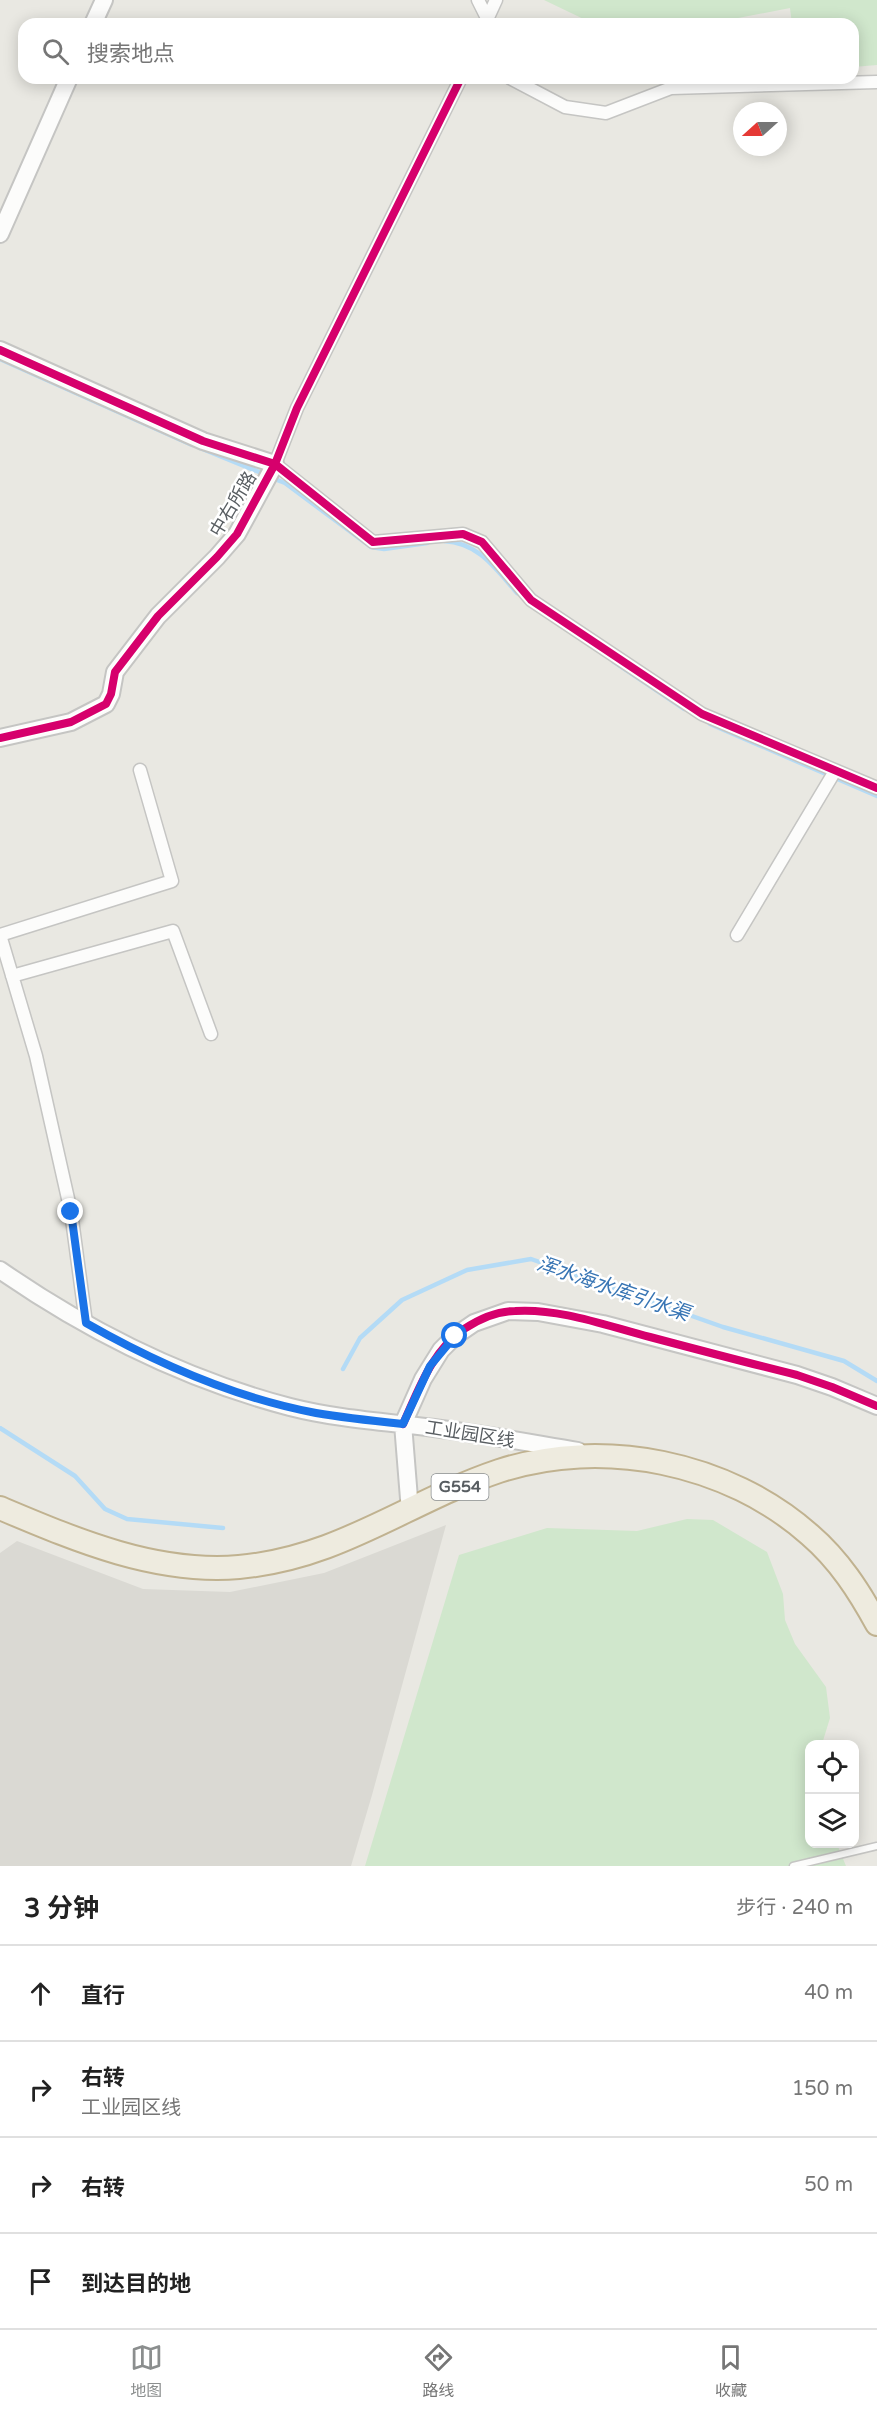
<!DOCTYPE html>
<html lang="zh">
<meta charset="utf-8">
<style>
body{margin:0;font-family:"Varela Round","Noto Sans SC",sans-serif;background:#f6f6f6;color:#222}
.controls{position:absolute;right:18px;bottom:18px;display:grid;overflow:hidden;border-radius:12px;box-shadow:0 3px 15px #0003}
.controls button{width:54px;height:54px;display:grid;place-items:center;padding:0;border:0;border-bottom:2px solid #e0e0e0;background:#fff;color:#222;font:30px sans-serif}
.compass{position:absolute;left:733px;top:102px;width:54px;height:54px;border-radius:50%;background:#fff;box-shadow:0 3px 15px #0003;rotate:249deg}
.stop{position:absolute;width:18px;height:18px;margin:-14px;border:4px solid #1a73e8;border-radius:50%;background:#fff}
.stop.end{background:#1a73e8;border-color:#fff;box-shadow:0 2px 6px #0008}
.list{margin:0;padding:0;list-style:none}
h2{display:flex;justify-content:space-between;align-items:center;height:78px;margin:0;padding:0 24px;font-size:26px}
h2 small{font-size:20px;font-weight:400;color:#767676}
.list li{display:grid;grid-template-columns:39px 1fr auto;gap:18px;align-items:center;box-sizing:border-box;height:96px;padding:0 24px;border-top:2px solid #e0e0e0}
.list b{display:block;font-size:22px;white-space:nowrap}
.list p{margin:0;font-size:20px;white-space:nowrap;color:#767676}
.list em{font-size:20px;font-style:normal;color:#767676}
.icon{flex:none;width:33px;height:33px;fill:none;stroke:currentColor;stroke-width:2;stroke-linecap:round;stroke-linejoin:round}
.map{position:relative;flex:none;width:877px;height:1866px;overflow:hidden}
.search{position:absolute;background:#fff;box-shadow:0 3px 15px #0003;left:18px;right:18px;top:18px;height:66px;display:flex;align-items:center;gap:15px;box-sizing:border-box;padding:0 21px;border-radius:18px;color:#767676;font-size:22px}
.sheet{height:462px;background:#fff}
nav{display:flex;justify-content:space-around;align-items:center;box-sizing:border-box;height:84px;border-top:2px solid #e0e0e0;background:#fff;font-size:16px;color:#767676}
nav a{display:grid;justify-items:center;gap:3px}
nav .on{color:#8b8e8e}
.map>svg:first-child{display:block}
.industrial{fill:#dad9d3}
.green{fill:#d0e7cc}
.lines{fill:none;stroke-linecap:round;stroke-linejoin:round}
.stream{stroke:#b4dbf6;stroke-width:4.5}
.lane-casing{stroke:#c5c5c3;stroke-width:9}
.street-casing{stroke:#c5c5c3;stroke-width:15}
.secondary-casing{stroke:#c5c5c3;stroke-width:20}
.highway-casing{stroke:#c0b290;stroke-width:26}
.lane{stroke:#fcfcfb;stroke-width:6}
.street{stroke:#fcfcfb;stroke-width:12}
.secondary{stroke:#fcfcfb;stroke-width:16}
.highway{stroke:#eeebdf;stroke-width:22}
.cycleway-casing{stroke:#fff;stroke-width:11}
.cycleway{stroke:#d6006c;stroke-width:8}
.route{stroke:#1a73e8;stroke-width:8}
.labels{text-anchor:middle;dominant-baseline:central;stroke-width:5;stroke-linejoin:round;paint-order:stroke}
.shield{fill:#fff;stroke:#8a8e90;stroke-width:1.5}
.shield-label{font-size:16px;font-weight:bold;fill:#585d61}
.street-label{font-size:18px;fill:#585d61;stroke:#fff}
.water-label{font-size:20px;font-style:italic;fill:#3875b4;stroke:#fff}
</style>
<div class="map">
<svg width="877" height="1866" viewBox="0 0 877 1866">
<rect width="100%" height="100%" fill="#e9e8e2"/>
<path class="industrial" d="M446,1525L372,1795L351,1866H0V1553L17,1541L143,1589L230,1592L324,1573Z"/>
<path class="green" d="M544,0H877V65L853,67V24H792L790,8L707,24H594Z
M687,1519L713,1520L767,1552L783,1594L785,1620L795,1644L826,1687L830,1718L822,1744H810V1844H837L846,1866H365L459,1555L547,1528L637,1531Z"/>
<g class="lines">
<path class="stream" d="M2,360L192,445
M200,448L264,474
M272,478L285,483L371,547L384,549L427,543
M444,541C479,543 495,568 517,593
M614,662L684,709
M710,724L877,796
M343,1369L360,1338L402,1300L467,1270L531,1259L723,1327L844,1361L877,1381
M0,1428L75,1476L105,1509L127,1519L223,1528"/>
<defs>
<path id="lane" d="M793,1866L877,1846"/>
<path id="street" d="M478,0L487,18
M485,24L496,0
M461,78L297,408L275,464L373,542L463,534L482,542L531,600L702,714L877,788
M510,78L565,107L606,113L671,88L877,82
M0,935L36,1056L71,1212L86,1323
M0,935L172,881L140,770
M737,935L835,771
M12,976L173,931L211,1034"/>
<path id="secondary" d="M93,24L104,0
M0,234L69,78
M0,350L203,441L275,464L237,534L217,557L158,616L115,672L111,694L106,704L71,722L0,738
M0,1270C88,1331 187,1380 290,1407C337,1419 387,1422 434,1428C482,1434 530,1443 578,1451
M410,1511L403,1424L423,1379L441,1350L455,1336L474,1323L508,1311L538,1312L603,1324L797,1375L832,1387L877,1406"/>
<path id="highway" d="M0,1508C76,1540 155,1574 239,1567C340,1558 407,1502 499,1471C602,1437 728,1462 810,1535C839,1560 859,1591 877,1624"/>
</defs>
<use href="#lane" class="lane-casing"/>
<use href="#street" class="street-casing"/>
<use href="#secondary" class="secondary-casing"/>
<use href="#highway" class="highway-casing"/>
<use href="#lane" class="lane"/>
<use href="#street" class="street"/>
<use href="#secondary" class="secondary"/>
<use href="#highway" class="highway"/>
<defs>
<path id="cycleway" d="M461,78L297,408L275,464L373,542L463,534L482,542L531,600L702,714L877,788
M0,350L203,441L275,464L237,534L217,557L158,616L115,672L111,694L106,704L71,722L0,738
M403,1424C419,1389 431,1352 464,1329C479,1319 498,1311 515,1311C560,1308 607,1326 650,1337C699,1350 748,1363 797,1375L832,1387L877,1406"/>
</defs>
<use href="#cycleway" class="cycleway-casing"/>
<use href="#cycleway" class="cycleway"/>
</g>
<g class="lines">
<path class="route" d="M71,1212L86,1323C156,1363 236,1398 316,1413C345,1418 374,1421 403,1424L430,1366L455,1336"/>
</g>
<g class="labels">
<rect class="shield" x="431.5" y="1474" width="57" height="26" rx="4.5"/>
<g class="shield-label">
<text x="460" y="1487">G554</text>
</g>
<g class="street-label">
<text transform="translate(233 504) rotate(-59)">中右所路</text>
<text transform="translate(470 1434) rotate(9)">工业园区线</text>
</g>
<g class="water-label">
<text transform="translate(613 1289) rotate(19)">浑水海水库引水渠</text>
</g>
</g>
</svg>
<div class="controls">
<button><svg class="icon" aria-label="locate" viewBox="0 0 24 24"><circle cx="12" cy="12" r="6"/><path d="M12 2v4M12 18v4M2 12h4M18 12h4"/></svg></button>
<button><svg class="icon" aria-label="layers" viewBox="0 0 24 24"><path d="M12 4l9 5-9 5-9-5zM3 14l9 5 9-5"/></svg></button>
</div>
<svg class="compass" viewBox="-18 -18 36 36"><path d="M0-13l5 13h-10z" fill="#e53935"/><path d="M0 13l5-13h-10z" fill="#767676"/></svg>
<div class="stop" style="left:455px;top:1336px"></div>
<div class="stop end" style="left:71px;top:1212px"></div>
<div class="search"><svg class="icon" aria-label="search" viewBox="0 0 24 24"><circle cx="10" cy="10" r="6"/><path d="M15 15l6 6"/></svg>搜索地点</div>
</div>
<section class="sheet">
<h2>3 分钟<small>步行 · 240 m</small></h2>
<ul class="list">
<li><svg class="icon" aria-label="ahead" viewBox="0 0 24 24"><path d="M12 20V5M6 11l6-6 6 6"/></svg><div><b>直行</b></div><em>40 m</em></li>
<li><svg class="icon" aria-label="right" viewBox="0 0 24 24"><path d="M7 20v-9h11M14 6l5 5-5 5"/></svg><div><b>右转</b><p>工业园区线</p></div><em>150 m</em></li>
<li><svg class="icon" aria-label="right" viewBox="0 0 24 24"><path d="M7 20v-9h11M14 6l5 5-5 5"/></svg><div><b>右转</b></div><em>50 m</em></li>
<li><svg class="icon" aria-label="arrive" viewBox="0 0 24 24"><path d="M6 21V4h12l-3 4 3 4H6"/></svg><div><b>到达目的地</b></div></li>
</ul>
</section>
<nav>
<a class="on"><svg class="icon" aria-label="map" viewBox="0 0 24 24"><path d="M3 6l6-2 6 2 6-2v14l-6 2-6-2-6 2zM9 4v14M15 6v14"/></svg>地图</a>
<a><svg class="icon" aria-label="directions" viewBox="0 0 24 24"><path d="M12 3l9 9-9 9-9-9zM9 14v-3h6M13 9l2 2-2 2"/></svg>路线</a>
<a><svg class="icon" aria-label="saved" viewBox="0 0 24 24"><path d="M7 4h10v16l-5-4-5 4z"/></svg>收藏</a>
</nav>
